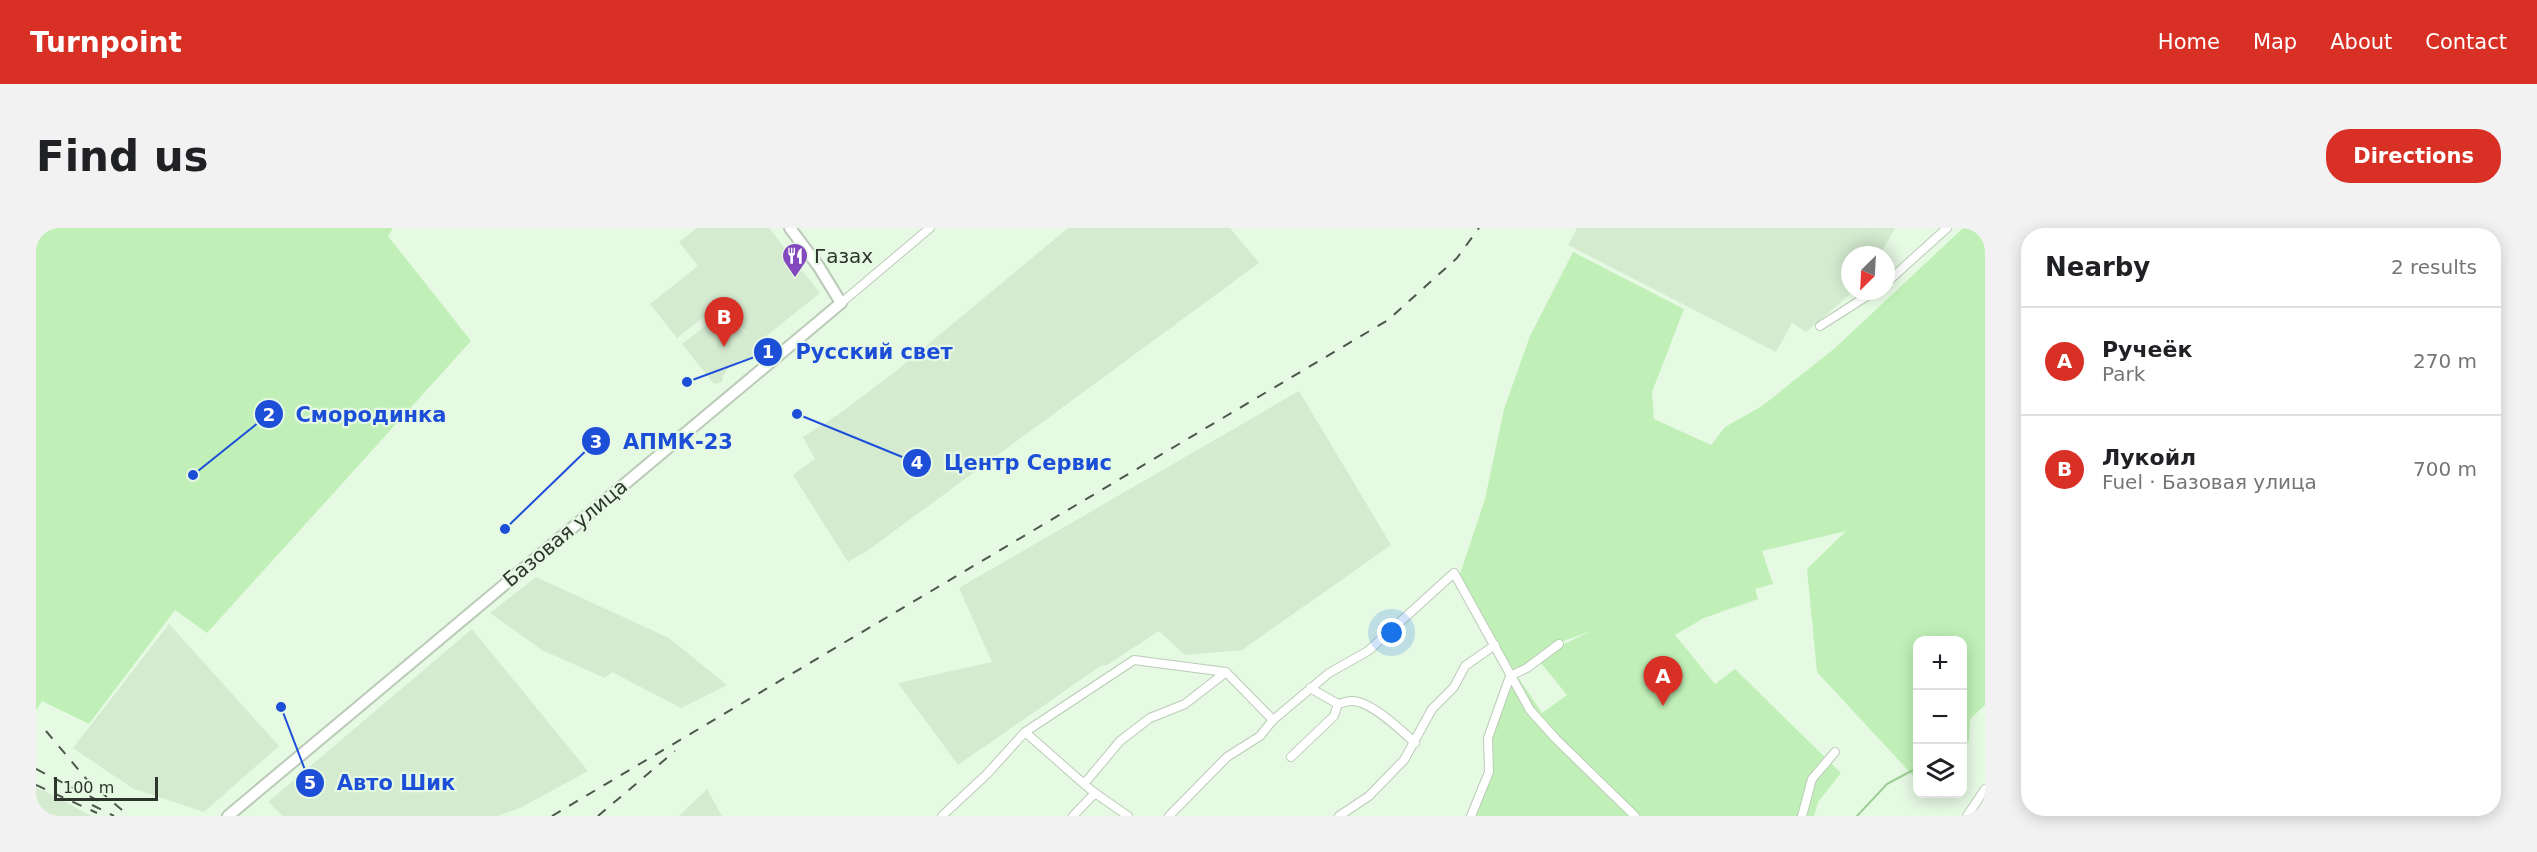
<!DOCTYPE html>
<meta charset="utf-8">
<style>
body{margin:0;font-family:"DejaVu Sans",sans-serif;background:#f2f2f2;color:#202124}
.controls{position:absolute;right:18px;bottom:18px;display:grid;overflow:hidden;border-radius:12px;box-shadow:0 3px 15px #0003}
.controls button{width:54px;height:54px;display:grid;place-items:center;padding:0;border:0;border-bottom:2px solid #e0e0e0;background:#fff;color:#202124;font:30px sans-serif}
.compass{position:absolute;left:1805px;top:18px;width:54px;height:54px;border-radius:50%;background:#fff;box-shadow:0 3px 15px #0003;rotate:204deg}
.scale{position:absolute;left:18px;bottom:15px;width:104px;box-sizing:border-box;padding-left:6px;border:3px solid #2e352d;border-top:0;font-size:16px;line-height:21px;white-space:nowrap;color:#2e352d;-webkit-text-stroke:4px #e6f9e3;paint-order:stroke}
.you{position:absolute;left:1356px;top:405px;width:21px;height:21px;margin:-15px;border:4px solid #fff;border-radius:50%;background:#1a73e8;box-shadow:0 0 0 9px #1a73e833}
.badge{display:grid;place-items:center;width:39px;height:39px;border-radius:50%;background:#d93025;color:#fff;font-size:20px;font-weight:700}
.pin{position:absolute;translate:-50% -50px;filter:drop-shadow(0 2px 3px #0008)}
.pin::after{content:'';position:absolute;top:32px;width:21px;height:18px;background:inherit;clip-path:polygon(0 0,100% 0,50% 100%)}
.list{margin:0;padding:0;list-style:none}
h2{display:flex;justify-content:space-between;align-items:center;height:78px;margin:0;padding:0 24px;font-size:26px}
h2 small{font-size:20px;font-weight:400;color:#757577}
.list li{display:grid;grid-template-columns:39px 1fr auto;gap:18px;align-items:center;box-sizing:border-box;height:108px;padding:0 24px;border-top:2px solid #e0e0e0}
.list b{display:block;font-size:22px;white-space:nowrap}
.list p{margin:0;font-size:20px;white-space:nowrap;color:#757577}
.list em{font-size:20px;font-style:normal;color:#757577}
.icon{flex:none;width:33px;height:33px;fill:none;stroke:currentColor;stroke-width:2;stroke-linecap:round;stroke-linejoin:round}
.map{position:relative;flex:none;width:1949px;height:588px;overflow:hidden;border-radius:24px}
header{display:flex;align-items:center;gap:36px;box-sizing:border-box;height:84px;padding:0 30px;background:#d93025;color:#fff}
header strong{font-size:28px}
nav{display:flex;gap:33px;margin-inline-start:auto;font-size:21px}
.intro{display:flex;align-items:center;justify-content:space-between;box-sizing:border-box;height:144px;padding:0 36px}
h1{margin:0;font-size:42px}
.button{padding:15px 27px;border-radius:24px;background:#d93025;color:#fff;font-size:21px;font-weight:700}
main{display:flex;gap:36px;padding:0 36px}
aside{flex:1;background:#fff;border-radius:24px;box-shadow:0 3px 15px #0003}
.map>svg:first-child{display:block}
.built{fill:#d4ebd0}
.green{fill:#c0f0b8}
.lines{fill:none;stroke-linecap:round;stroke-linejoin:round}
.stream{stroke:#9ccf94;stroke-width:2}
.minor-casing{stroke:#baccb7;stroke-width:10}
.major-casing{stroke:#baccb7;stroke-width:14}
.minor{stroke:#fff;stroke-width:8}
.major{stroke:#fff;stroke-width:10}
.rail{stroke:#4d564c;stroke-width:2;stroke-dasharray:10 10;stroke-linecap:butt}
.labels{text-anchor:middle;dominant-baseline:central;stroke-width:4.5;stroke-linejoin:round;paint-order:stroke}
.poi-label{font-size:20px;fill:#2e352d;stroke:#e6f9e3;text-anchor:start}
.street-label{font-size:20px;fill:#2e352d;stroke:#e6f9e3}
.leader{fill:none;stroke:#1d4ed8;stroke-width:2}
.callout-dot{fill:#1d4ed8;stroke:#e6f9e3;stroke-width:2}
.mark-label{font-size:18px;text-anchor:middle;font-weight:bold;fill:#fff}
.callout-label{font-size:21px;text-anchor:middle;font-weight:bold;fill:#1d4ed8;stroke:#e6f9e3;stroke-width:4.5;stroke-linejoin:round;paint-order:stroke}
</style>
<header>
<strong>Turnpoint</strong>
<nav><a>Home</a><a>Map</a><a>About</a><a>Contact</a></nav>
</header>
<div class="intro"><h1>Find us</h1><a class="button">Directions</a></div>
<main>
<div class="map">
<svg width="1949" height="588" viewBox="0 0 1949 588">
<rect width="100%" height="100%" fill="#e6f9e3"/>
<path class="built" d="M661,0H733L784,65L720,116L725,120L719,130L704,132L694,138L687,147L686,154L678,156L646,116L686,85L712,107L685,75L641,110L614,76L662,38L643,14Z
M1032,0H1194L1223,35L831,323L812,334L757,247L779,231L767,209L803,186L860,143Z
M1541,0H1859L1844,27H1814V63H1818L1770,104L1756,95L1740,124L1532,17Z
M1263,163L1355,317L1206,422L1149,427L1123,403L1071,437H1066L922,537L862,455L956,434L923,360Z
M500,349L633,410L691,457L645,480L576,444L569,450L506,422L454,385Z
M133,396L243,518L168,584L96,560L37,520Z
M436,401L552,543L486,579L462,588H247L232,574Z
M0,560L11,564L55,588H0Z
M671,561L686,588H643Z"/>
<path class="green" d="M0,0H357L352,8L435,113L171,405L139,382L53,496L6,473L0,482Z
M1927,0H1949V477L1934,491L1933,513L1927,518L1926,412H1882L1881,552L1781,444L1771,341L1810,303L1726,323L1737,356L1719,361L1722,371L1668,390L1639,407L1679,456L1699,441L1805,545L1782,574L1778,588H1437L1455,545L1454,509L1475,454L1482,449L1506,485L1531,467L1504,434L1524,418L1555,403L1522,415L1491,438L1476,441L1424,346L1449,271L1468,181L1494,108L1537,24L1648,81L1616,164L1618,191L1675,217L1689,199L1726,178L1798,121Z"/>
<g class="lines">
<path class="stream" d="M1821,588L1851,556L1879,541"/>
<defs>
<path id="minor" d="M1850,55L1911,0
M805,75L894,0
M1784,98L1839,63
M1274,460L1302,476C1306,475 1311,473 1316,473C1335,473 1366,503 1379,515
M989,504L1048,556
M1255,529L1298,488L1302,476
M1059,565L1092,588
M906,588L951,546L989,504L1098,432L1190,444L1237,492
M1037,588L1059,565L1048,556L1084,513L1114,490L1149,476L1190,444
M1133,588L1191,529L1224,508L1237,492L1293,445L1332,423L1418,345L1494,482L1520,511L1599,588
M1303,588L1333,568L1368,532L1396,481L1418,459L1429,438L1459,417
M1435,588L1453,544L1452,510L1474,448L1491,440L1523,416
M1766,588L1776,551L1799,524
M1931,588L1949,561"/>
<path id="major" d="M192,588L805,75L783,39L754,0"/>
</defs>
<use href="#minor" class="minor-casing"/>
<use href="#major" class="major-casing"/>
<use href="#minor" class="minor"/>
<use href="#major" class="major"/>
<path class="rail" d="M10,503L52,553L93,588
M0,541L69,576
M0,557L61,585
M56,577L78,588
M516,588L1352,92L1421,30L1443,0
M562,588L639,523"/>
</g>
<defs>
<symbol id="restaurant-pin" viewBox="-11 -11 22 30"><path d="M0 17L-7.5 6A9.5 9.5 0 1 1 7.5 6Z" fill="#8448be" stroke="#e6f9e3"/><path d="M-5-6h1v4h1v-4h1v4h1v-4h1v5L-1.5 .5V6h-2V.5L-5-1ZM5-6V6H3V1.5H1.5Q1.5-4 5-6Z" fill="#fff"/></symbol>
</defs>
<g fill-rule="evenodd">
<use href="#restaurant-pin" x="744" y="13" width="30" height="40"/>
</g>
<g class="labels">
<g class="poi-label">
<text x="778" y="28">Газах</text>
</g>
<g class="street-label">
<text transform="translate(529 305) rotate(-40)">Базовая улица</text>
</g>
</g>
<path class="leader" d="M651 154L732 124M157 247L233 186M469 301L560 213M761 186L881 235M245 479L274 555"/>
<g class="callout-dot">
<circle cx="651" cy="154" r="6"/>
<circle cx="157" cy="247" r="6"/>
<circle cx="469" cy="301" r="6"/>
<circle cx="761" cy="186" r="6"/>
<circle cx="245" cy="479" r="6"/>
<circle cx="732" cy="124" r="15"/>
<circle cx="233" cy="186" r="15"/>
<circle cx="560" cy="213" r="15"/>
<circle cx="881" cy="235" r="15"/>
<circle cx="274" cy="555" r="15"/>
</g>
<g class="mark-label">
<text x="732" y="130">1</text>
<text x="233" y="193">2</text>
<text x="560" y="220">3</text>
<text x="881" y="241">4</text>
<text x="274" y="561">5</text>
</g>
<g class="callout-label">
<text x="838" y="131">Русский свет</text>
<text x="335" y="194">Смородинка</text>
<text x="642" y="221">АПМК-23</text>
<text x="992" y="242">Центр Сервис</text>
<text x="360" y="562">Авто Шик</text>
</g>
</svg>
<div class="controls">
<button>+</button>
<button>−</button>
<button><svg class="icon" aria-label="layers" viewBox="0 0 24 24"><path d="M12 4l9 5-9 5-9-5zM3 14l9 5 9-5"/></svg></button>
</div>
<svg class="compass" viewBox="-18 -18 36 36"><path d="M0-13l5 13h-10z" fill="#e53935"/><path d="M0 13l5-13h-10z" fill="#757577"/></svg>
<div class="scale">100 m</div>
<div class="you"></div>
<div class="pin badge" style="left:1627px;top:478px">A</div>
<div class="pin badge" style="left:688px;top:119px">B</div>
</div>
<aside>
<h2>Nearby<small>2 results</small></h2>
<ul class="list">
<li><span class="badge">A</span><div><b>Ручеёк</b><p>Park</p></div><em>270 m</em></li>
<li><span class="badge">B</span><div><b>Лукойл</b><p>Fuel · Базовая улица</p></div><em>700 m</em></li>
</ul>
</aside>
</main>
